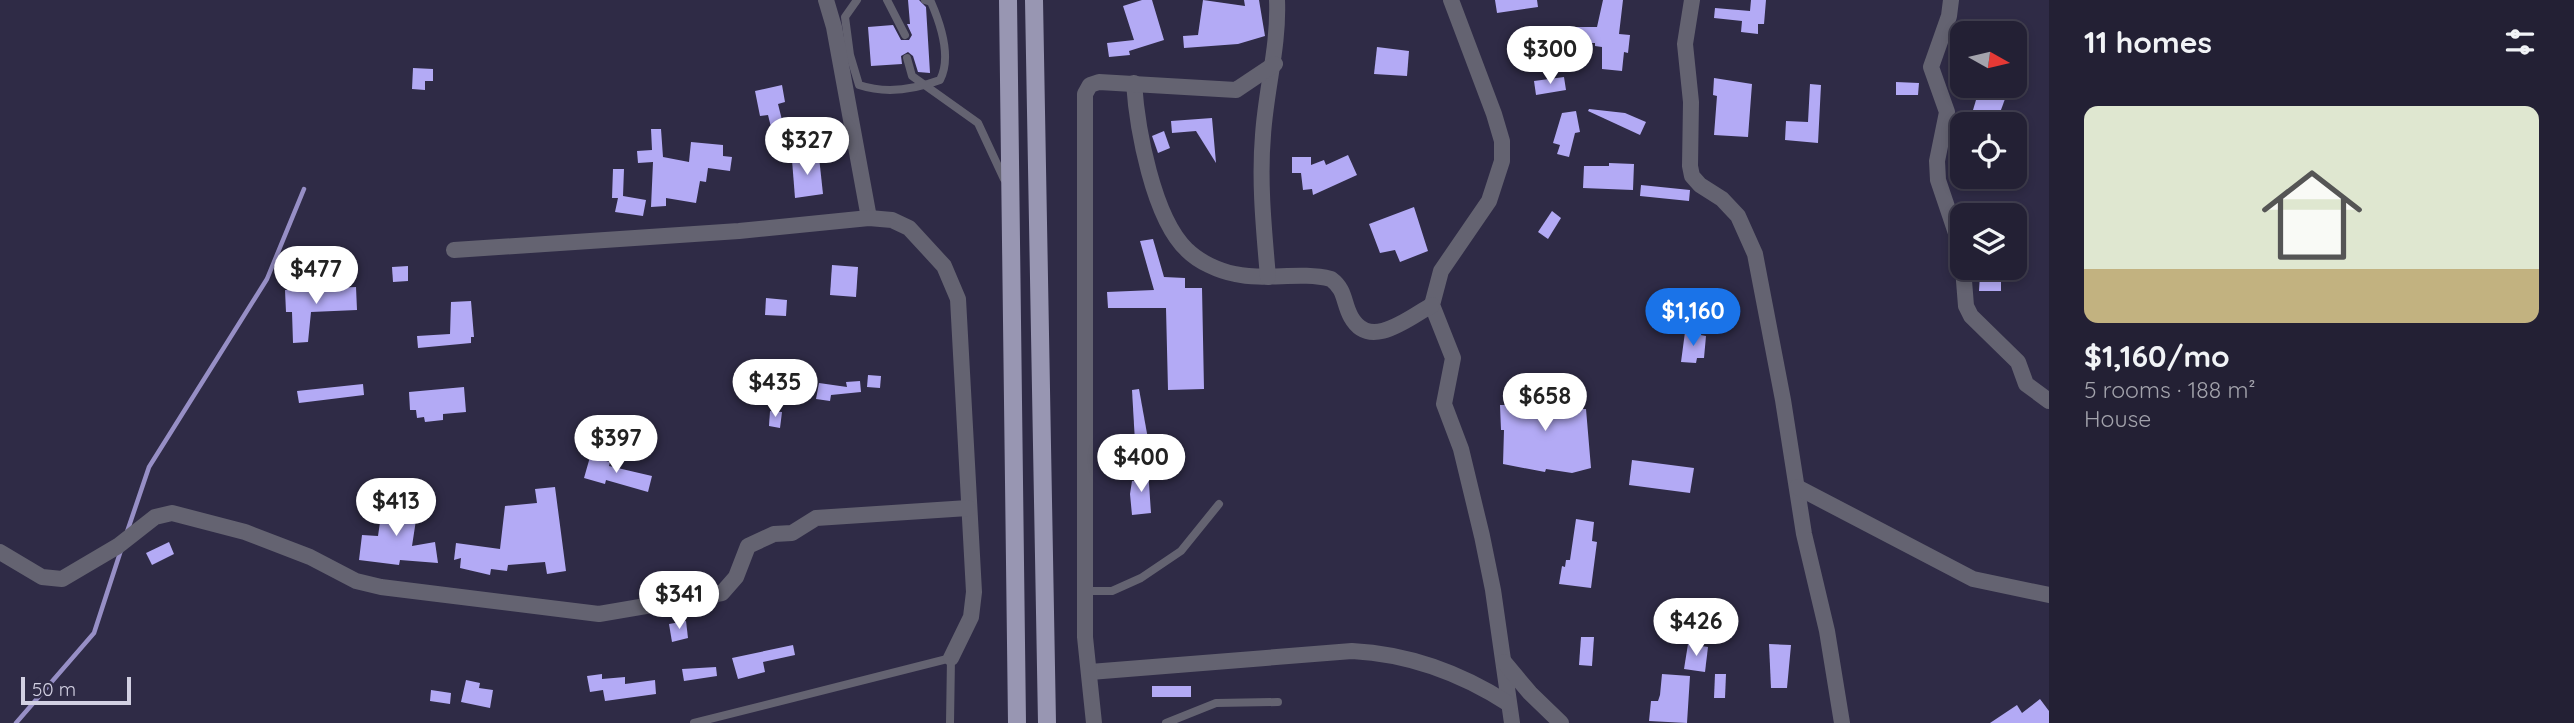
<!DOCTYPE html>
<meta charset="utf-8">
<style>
body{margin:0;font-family:Quicksand,sans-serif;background:#2b283c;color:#f1f3f6;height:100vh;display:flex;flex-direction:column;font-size:26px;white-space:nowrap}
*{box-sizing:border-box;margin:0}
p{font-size:23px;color:#a3a3ac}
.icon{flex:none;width:38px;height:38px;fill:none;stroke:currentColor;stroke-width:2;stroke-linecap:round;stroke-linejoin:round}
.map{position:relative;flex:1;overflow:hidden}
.sheet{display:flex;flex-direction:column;background:#232034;width:525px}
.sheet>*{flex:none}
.needle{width:46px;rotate:98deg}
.buttons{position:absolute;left:1950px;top:21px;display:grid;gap:14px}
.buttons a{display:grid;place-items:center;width:77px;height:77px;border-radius:14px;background:#232034;box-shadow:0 4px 10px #0003,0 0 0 2px #403e4f;font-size:35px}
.scale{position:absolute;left:21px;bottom:18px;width:110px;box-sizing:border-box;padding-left:7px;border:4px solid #d2d0e2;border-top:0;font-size:19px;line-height:24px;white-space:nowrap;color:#d2d0e2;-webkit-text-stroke:5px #2f2b46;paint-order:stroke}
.price{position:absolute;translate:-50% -60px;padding:0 16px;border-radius:24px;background:#fff;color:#222;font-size:23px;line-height:46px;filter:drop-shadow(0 2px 4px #0008)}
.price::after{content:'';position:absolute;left:50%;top:42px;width:21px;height:16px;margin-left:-10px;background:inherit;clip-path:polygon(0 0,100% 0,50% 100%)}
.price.on{background:#1a73e8;color:#fff}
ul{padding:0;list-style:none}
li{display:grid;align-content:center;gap:14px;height:371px;padding:0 35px}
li+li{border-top:2px solid #403e4f}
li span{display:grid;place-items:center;height:217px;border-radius:14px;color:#555}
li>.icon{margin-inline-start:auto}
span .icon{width:126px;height:126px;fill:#fffc;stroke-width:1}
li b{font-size:30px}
h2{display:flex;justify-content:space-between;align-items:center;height:84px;padding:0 35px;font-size:30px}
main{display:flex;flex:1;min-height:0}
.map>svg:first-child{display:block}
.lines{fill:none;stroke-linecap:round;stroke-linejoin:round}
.stream{stroke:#978fc6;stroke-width:4.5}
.building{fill:#b3aaf5}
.service{stroke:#646371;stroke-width:8}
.minor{stroke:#646371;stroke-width:16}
.primary{stroke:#9896b2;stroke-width:18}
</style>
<main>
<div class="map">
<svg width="2049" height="723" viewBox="0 0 2049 723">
<rect width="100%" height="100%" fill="#2f2b46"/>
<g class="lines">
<!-- stream -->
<g class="stream">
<polyline points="127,532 149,467 267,279 304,189"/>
<polyline points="16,723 94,633 121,550"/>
</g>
</g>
<!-- building -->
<g class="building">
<polygon points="908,0 919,0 926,7 930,73 918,72 913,56 908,52 901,56 902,64 871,66 868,27 893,25 901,40 909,40 912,35 907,24 910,24"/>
<polygon points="1142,0 1152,0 1164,40 1129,51 1130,55 1109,57 1107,43 1134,40 1123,6"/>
<polygon points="1203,0 1245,6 1244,0 1259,0 1265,36 1238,44 1184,48 1183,36 1198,35"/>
<polygon points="1495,0 1537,0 1538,7 1497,13"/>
<polygon points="1603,0 1623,0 1619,34 1630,35 1628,53 1624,52 1622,71 1602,69 1602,47 1595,46 1595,43 1567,43 1567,27 1597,27"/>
<polygon points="1751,0 1766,0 1764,24 1758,24 1758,34 1741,32 1742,21 1714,18 1715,8 1750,11"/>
<polygon points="1377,47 1409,51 1407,76 1374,74"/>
<polygon points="413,68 433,69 433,81 425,81 425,90 412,89"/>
<polygon points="1564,77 1566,90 1536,95 1534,81"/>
<polygon points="1714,78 1752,84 1748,137 1714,135 1717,96 1713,95"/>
<polygon points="1896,82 1919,83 1918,95 1896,95"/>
<polygon points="1810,84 1821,85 1818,143 1785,140 1786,121 1808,122"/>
<polygon points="782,85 785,102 778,104 783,124 771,127 768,115 760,116 755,91"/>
<polygon points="1979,90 2005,99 1998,118 1973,110"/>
<polygon points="1589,109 1625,113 1646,122 1640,135 1588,111"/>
<polygon points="1576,111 1580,132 1575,133 1569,157 1557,154 1560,145 1553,143 1562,113"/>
<polygon points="1212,118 1216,163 1196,131 1172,133 1171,121"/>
<polygon points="651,129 661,129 663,157 689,162 691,142 723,145 723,156 732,157 730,171 708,168 706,182 700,181 696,203 666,198 666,206 651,207 653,162 638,163 637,151 652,150"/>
<polygon points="1164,131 1170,148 1158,153 1152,136"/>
<polygon points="1348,155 1357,175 1313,195 1312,189 1303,190 1301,173 1292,173 1292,157 1311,157 1311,165 1324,160 1326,165"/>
<polygon points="819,157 823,194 795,198 792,160"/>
<polygon points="1609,163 1634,164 1633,190 1583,188 1584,166 1609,166"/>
<polygon points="613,169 624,169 623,196 646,200 643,216 615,212 618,198 612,198"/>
<polygon points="1641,185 1690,190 1689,201 1640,196"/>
<polygon points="1414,207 1428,251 1400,262 1395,250 1380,253 1369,224"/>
<polygon points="1552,211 1561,218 1548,239 1538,232"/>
<polygon points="1153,239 1164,277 1185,278 1185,288 1202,288 1204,389 1168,390 1166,308 1108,308 1107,292 1154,290 1140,241"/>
<polygon points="832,265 858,267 856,297 830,295"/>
<polygon points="408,266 408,281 393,282 392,267"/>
<polygon points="1980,275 2001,275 2001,291 1979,291"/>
<polygon points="356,287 357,310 311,312 308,342 293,343 292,312 286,312 285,290"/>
<polygon points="766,298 787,300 786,316 765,315"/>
<polygon points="471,301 474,337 471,337 471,343 418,348 417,336 450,334 451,302"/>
<polygon points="1685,332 1706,336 1704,358 1697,358 1696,363 1681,362"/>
<polygon points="868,375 881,376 880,388 867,387"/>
<polygon points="860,381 861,392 831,395 830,401 816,399 819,383 847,387 846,382"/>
<polygon points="363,384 364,395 299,403 297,391"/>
<polygon points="464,387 466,412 443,414 443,420 425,422 424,417 417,418 416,410 410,410 409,392"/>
<polygon points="1139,389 1148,439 1135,442 1132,390"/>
<polygon points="1523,391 1571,395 1570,409 1586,409 1591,468 1572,473 1546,469 1545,472 1503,464 1504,430 1501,430 1500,405 1505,405 1506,395 1522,398"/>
<polygon points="770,411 782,412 780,428 769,426"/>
<polygon points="590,457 610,462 609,466 652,476 648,492 606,480 605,484 584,478"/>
<polygon points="1632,460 1694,468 1690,493 1629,485"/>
<polygon points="1137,469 1148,469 1151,513 1132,515 1130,494 1132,481 1136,481"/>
<polygon points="555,487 566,571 547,574 545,562 508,565 507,571 491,569 490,575 460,568 461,558 454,560 456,543 500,549 505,506 537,503 535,489"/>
<polygon points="383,501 418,507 412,546 435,542 438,563 400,560 399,565 359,560 362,535 378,536"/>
<polygon points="1576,519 1594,522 1592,541 1597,542 1591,588 1559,584 1562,566 1565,567 1566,560 1570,560"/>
<polygon points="169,542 174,554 152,565 146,553"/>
<polygon points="1683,603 1696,604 1693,625 1680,623"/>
<polygon points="686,621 688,638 672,642 669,624"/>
<polygon points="1581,637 1594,637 1592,666 1579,665"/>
<polygon points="1688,644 1708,647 1705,672 1684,669"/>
<polygon points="1769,644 1791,645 1787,688 1771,688"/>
<polygon points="793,645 795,655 763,662 765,672 738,679 732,658"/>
<polygon points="716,667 717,676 684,681 682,669"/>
<polygon points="602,674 602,679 625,677 625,684 655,680 656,694 605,701 603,690 590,692 587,676"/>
<polygon points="1662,674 1690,676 1687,723 1649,721 1651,701 1658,701 1660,695"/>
<polygon points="1715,674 1726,674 1725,698 1714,698"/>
<polygon points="466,680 480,683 479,688 493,690 490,708 461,702"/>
<rect x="1152" y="686" width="39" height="11"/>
<polygon points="431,690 451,693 450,704 430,701"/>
<polygon points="2040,699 2049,711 2049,723 1990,723 2017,705 2022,713"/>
</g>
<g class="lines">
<!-- service -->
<g class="service">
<path d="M857,0L845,17L850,55L859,85C886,94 913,90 940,80C952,57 941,25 931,2L925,0"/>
<polyline points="887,0 905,35"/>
<polyline points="907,58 912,76 978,123 1004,179"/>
<polyline points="1085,591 1112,591 1141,578 1181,551 1219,504"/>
<polyline points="694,723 951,658 950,723"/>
<polyline points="1166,723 1216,703 1278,702"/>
</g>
<!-- minor -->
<g class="minor">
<polyline points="826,0 834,27 869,218"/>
<polyline points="1451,0 1494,114 1502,141 1502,161 1489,201 1441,271 1432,305 1453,358 1444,404 1461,449 1482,536 1493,590 1512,723"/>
<polyline points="1692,0 1685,44 1691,102 1690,166 1692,176 1700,185 1722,199 1738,216 1755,254 1783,400 1804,534 1827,631 1842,723"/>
<polyline points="1951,0 1949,16 1931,67 1947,112 1937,161 1938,180 1962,251"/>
<path d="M1134,83C1137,128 1153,218 1187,250C1199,262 1219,271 1235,274C1266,281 1300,271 1331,279C1346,290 1343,303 1351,317C1370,351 1409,318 1432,305"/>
<polyline points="454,250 739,231 869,218 892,220 909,228 944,266 958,299 974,592 971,617 951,658"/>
<polyline points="1963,268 1966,306 1971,316 2018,362 2026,384 2049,401"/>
<path d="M1268,277C1264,230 1259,182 1263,135C1266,89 1279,46 1277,0"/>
<polyline points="1797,487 1973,579 2049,595"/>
<polyline points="0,552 42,577 62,579 118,546 155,517 172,513 245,532 310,557 356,581 381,587 599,614 722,593 736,577 748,546 774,534 792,533 816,518 968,508"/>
<polyline points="1504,662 1530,693 1561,723"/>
<path d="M1090,672L1352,651C1410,654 1461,673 1509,704"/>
<polyline points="1094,723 1085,637 1085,94 1090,85 1099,82 1236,90 1275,64"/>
</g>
<!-- primary -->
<g class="primary">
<polyline points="1008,0 1017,723"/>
<polyline points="1034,0 1047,723"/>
</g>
</g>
</svg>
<div class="buttons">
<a><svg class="needle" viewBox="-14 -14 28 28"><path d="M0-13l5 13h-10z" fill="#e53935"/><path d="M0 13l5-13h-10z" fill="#a3a3ac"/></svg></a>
<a><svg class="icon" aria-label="locate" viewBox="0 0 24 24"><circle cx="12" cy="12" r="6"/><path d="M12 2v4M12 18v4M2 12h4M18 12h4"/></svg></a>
<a><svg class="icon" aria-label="layers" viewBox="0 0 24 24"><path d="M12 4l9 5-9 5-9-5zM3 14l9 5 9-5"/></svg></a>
</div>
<div class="scale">50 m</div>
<b class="price" style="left:1550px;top:86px">$300</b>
<b class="price" style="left:807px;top:177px">$327</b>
<b class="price" style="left:316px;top:306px">$477</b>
<b class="price on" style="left:1693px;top:348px">$1,160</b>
<b class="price" style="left:775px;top:419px">$435</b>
<b class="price" style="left:1545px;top:433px">$658</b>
<b class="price" style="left:616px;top:475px">$397</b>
<b class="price" style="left:1141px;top:494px">$400</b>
<b class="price" style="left:396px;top:538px">$413</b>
<b class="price" style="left:679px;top:631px">$341</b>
<b class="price" style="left:1696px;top:658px">$426</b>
</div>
<section class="sheet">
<h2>11 homes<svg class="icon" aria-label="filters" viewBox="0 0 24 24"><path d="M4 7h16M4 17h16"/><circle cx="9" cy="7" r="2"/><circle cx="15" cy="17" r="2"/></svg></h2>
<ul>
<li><span style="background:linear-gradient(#dfe7d0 75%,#c2b280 0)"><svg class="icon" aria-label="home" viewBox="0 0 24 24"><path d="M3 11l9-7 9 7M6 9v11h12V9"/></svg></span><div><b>$1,160/mo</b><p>5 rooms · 188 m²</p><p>House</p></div></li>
</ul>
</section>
</main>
